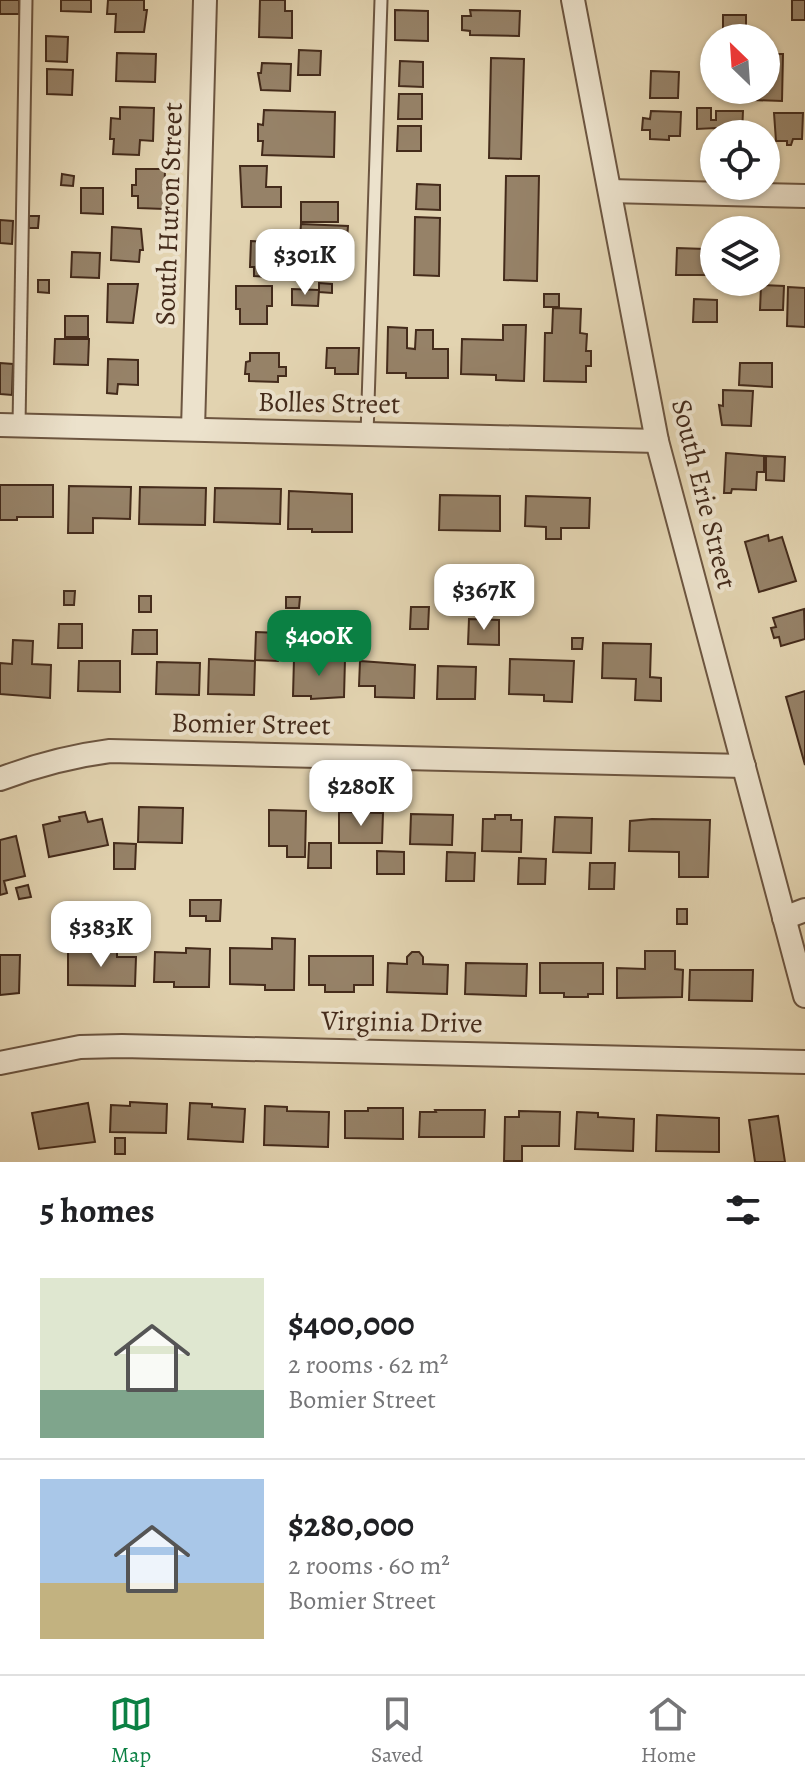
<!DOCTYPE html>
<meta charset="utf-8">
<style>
body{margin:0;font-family:Alegreya,serif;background:#f6f6f6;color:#202124;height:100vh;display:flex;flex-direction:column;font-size:30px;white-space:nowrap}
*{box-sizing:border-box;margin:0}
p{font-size:26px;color:#757577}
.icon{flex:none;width:44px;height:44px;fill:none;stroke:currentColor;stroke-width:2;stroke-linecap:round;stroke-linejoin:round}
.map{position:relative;height:1162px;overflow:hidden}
.details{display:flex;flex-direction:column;background:#fff;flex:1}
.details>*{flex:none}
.needle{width:52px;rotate:335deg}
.buttons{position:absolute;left:700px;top:24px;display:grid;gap:16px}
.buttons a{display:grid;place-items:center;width:80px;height:80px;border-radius:50%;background:#fff;box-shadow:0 2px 6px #0004;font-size:40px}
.price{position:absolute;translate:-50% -68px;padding:0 18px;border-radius:16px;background:#fff;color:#222;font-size:26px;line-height:52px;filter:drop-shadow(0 2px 4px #0008)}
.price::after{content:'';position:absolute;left:50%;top:48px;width:24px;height:18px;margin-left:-12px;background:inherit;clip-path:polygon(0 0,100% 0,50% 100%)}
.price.on{background:#0b8043;color:#fff}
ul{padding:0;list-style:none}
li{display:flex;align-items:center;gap:24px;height:200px;padding:0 40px}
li+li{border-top:2px solid #e0e0e0}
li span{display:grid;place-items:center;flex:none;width:224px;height:160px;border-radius:0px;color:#555}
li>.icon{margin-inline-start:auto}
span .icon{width:96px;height:96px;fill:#fffc;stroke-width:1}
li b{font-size:34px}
h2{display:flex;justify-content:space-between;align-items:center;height:96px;padding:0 40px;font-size:34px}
.tab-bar{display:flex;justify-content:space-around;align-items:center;height:112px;border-top:2px solid #e0e0e0;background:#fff;font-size:22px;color:#757577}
.tab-bar a{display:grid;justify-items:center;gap:4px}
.tab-bar .on{color:#0b8043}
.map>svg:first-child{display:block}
.building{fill:#968268;stroke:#442b1b;stroke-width:2}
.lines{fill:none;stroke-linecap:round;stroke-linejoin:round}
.lane-casing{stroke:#6c5540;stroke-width:15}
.street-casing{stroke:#6c5540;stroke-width:26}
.lane{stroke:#ece2cc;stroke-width:11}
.street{stroke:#ece2cc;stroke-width:22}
.labels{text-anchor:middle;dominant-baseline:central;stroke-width:8;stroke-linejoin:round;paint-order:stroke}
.street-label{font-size:28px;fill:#442b1b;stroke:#ece2cc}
</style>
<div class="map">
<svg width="805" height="1162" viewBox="0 0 805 1162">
<rect width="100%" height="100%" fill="#e2d3b0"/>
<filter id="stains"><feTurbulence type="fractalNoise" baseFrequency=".0025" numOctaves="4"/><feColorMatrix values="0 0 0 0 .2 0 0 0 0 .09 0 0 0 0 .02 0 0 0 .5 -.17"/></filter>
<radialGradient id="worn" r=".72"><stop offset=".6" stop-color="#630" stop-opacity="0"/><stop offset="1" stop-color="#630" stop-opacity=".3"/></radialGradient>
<!-- building -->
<g class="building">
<rect x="0" y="0" width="19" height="14"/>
<polygon points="61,0 91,0 91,12 61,11"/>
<polygon points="108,0 144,0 144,10 147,10 144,32 115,32 116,14 107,14"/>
<polygon points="260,0 285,0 285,11 292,11 292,38 259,37"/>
<rect x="792" y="0" width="13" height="20"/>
<polygon points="395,10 428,11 428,41 395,40"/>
<polygon points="470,10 520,11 519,36 470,35 470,31 462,30 462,16 471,16"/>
<polygon points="723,15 746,15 746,38 723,37"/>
<polygon points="46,36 68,37 67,62 46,61"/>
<polygon points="299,50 321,51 320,75 298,75"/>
<polygon points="117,53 156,54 155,82 116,81"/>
<polygon points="766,54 783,54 782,101 753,100 753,90 766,90"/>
<polygon points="491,58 524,59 521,159 489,158"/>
<polygon points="400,61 423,62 423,87 399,86"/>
<polygon points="262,63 291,64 290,91 261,90 258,73 261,73"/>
<polygon points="47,69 73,70 72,95 47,94"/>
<polygon points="651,71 679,72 678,98 650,98"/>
<polygon points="399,94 422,94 422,119 398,119"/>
<polygon points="120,107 154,108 153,141 140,140 139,155 113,154 114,139 110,139 111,118 120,119"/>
<polygon points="697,108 711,108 711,120 716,120 716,111 743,111 742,134 716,134 716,128 697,129"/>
<polygon points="264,110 335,112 334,157 262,155 263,141 258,141 258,124 263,125"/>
<polygon points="651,111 681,112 680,136 669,136 669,140 650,139 650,130 642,130 643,118 650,119"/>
<polygon points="774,113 803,113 802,139 793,139 791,145 787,145 787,141 776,141"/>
<polygon points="398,126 421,126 421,151 397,151"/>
<polygon points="240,166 267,166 266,187 281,187 281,207 242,207"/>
<polygon points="136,169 165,169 164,209 138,208 138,196 132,196 132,185 136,185"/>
<polygon points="62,174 74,176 73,186 61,185"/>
<polygon points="506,176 539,176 537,281 504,280"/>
<polygon points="417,184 440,185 440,210 416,209"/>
<polygon points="81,188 103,188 103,214 81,213"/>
<rect x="301" y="202" width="37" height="20"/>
<polygon points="29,216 39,216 38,228 29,228"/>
<polygon points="415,217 440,218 439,276 414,275"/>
<polygon points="0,220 13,221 12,244 0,243"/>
<polygon points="301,224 348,226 347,240 300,238"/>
<polygon points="112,227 141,229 143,250 140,250 139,262 111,260"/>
<polygon points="251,241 272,242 271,268 268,267 267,277 254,276 254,267 250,267"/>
<polygon points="677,248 705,249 705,275 676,275"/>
<polygon points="72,252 100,253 99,278 71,277"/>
<polygon points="38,280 49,280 49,293 38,292"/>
<polygon points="319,283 332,284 332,293 319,292"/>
<polygon points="108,284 138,284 133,323 107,322"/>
<polygon points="761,285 784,286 783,310 760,310"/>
<polygon points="236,286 272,286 272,306 267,306 267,324 240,324 240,309 236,309"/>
<polygon points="788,287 805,288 805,327 787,326"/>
<polygon points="292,289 319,290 318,306 292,305"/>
<rect x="544" y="294" width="15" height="13"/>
<polygon points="694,299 717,300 717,322 693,322"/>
<polygon points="553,308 581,309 580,333 587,334 586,351 591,351 591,366 586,366 586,382 544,381 545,333 552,333"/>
<rect x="65" y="316" width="23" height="21"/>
<polygon points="503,325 526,325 524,381 496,380 496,375 461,374 462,339 503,340"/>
<polygon points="388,327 407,328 407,348 415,349 416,330 433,330 433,349 448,349 448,378 406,378 406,373 387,373"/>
<polygon points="55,339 89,339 88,365 54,364"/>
<polygon points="327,348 359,348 358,374 335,374 335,368 326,368"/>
<polygon points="250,353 279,353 279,367 286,367 286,376 278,376 278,382 249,381 249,374 245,374 246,362 250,361"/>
<polygon points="108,359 138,360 138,385 118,384 117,394 107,393"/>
<polygon points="0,363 13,364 12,395 0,394"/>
<polygon points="740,363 772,363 772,387 739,385"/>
<polygon points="723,390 753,391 751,426 722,425 719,405 723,406"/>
<polygon points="726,453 764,456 764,472 757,472 756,490 732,489 731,493 724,493"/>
<polygon points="766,456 785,457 784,481 766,480"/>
<polygon points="0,485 53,485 53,517 17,517 17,520 0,520"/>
<polygon points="69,486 131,487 130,519 93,518 93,533 68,533"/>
<polygon points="140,487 206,488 205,525 139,524"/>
<polygon points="215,488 281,489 280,524 214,522"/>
<polygon points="289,491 352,494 352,532 312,532 312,529 288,529"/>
<polygon points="440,495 500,496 500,531 439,530"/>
<polygon points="526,496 590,498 589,528 561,528 561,539 546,539 546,527 525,526"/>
<polygon points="768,535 769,541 782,537 796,581 759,592 745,542"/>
<polygon points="64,591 75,591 74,605 64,605"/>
<rect x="139" y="596" width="12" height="16"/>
<polygon points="286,597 300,597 299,608 286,608"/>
<polygon points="411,607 429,607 428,629 410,629"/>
<polygon points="804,609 805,639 781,646 779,637 774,638 771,628 776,627 773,618"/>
<polygon points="469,619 499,620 499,645 468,644"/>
<polygon points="59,624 82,624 82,648 58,648"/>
<polygon points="133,630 157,630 157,654 132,654"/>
<polygon points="256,632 279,633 278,661 255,660"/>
<polygon points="572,638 583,638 582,649 572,649"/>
<polygon points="13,640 33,641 32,664 51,665 50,698 0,694 0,663 12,664"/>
<polygon points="603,643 651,644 650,677 661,678 661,701 635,700 636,679 602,678"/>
<polygon points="294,658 345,659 344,697 311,699 311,696 293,696"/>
<polygon points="209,659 255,661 254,695 208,694"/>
<polygon points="510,659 574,661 572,702 544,701 544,695 509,694"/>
<polygon points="79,661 120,661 120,692 78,691"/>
<polygon points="360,661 415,665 414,698 375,697 375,686 359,686"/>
<polygon points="157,662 200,663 199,695 156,694"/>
<polygon points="438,666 476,667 475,699 437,699"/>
<polygon points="805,691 805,765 786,697"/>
<polygon points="139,807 183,808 182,843 138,842"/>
<polygon points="269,810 306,811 305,857 287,857 287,846 269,846"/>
<polygon points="85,812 88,822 102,819 108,845 49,857 43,825 60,821 59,817"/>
<polygon points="339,812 383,813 382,843 339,843"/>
<polygon points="411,814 453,815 452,845 410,844"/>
<polygon points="495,815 511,815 511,820 522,820 521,852 482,851 483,819 495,819"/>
<polygon points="555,817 592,818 591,853 553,852"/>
<polygon points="652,819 710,820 708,877 679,877 679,852 629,851 630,821"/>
<polygon points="16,836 25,876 4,881 7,893 0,895 0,840"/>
<polygon points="114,843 136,844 135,869 114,869"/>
<polygon points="309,843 331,843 331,868 308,868"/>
<polygon points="377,851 404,852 404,874 377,874"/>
<polygon points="447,852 475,853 474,881 446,881"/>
<polygon points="519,858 546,859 545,884 518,884"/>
<polygon points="590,863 615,863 614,889 589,889"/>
<polygon points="28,885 31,897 19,899 16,888"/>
<polygon points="190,900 221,900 220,921 206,921 206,916 190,916"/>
<rect x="677" y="909" width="10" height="15"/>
<polygon points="272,938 295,939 294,990 265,990 265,985 230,984 230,948 272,949"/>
<polygon points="186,948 210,949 209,987 174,987 174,982 154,982 155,952 186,953"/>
<polygon points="86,950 117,950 117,957 136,957 135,986 68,985 68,952 86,952"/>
<polygon points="645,951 675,951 675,969 683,970 682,997 617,998 617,968 645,969"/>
<polygon points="412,952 419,952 423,957 423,964 448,965 447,994 387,992 388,963 407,964 407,957"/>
<polygon points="0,955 20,955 19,993 0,995"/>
<polygon points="309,956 373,956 373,985 354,985 354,992 325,992 325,985 309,985"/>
<polygon points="466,963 527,964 526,996 465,994"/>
<polygon points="540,963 603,963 603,994 588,994 588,997 564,997 564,993 540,993"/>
<polygon points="690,970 753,970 752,1001 689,1000"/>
<polygon points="130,1102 167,1104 166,1133 110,1132 111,1105 130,1106"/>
<polygon points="88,1103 95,1142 39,1149 32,1113"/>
<polygon points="190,1103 212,1104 212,1107 245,1109 243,1142 188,1139"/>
<polygon points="265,1106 287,1107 287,1111 329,1112 328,1147 264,1145"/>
<polygon points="368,1108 403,1108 403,1139 345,1138 345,1111 368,1111"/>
<polygon points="435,1110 485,1110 484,1137 419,1137 420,1112 436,1112"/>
<polygon points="519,1111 560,1112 559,1146 522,1146 522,1161 504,1161 505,1117 519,1117"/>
<polygon points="577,1112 598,1113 598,1117 634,1119 633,1151 575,1149"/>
<polygon points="657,1115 719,1118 719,1152 656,1151"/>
<polygon points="778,1116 785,1162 755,1162 749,1120"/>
<rect x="115" y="1138" width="10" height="16"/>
</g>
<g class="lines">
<!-- lane casing -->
<g class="lane-casing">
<g id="lane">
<polyline points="19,425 26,0"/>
<polyline points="367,434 381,0"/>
</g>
</g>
<!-- street casing -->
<g class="street-casing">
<g id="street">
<polyline points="573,0 657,441 805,996"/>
<polyline points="610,191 805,196"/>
<polyline points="0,425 657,441"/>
<polyline points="193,429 205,0"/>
<path d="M0,779C37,765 71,756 110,751L744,766"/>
<polyline points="784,918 805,910"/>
<polyline points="0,1063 80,1047 122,1046 805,1062"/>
</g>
</g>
<!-- lane -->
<use href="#lane" class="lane"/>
<!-- street -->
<use href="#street" class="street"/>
</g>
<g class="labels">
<!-- street labels -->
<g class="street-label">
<text transform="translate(169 214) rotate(-88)">South Huron Street</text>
<text transform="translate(329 403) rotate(1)">Bolles Street</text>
<text transform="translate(704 494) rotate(76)">South Erie Street</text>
<text transform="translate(251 724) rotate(1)">Bomier Street</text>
<text transform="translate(402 1022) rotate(1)">Virginia Drive</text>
</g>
</g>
<rect width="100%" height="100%" filter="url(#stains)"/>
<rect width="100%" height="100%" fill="url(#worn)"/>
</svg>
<div class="buttons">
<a><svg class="needle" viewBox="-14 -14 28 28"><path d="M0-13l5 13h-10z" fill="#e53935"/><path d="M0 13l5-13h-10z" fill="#757577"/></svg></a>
<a><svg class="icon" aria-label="locate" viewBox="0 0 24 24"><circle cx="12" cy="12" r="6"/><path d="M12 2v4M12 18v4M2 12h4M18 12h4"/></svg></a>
<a><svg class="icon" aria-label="layers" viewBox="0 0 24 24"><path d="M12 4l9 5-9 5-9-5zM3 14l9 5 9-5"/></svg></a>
</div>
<b class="price" style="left:305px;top:297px">$301K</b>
<b class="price" style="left:484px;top:632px">$367K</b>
<b class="price on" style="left:319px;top:678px">$400K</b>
<b class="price" style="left:361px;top:828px">$280K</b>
<b class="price" style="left:101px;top:969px">$383K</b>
</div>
<section class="details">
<h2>5 homes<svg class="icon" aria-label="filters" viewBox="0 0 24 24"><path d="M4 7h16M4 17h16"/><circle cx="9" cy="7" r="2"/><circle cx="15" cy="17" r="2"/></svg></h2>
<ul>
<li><span style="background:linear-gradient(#dfe7d0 70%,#7fa58c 0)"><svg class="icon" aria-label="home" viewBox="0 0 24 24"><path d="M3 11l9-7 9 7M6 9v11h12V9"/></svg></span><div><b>$400,000</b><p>2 rooms · 62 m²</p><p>Bomier Street</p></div></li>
<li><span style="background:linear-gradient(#a9c7e8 65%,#c2b280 0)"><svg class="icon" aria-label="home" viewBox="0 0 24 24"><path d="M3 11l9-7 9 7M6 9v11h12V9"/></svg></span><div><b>$280,000</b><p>2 rooms · 60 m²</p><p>Bomier Street</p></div></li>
</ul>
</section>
<nav class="tab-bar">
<a class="on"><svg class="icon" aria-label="map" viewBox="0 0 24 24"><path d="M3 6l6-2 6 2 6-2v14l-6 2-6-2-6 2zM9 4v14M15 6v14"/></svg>Map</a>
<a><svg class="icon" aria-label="saved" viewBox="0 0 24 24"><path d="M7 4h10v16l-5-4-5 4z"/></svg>Saved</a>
<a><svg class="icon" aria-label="home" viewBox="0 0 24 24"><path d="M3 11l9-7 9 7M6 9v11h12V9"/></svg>Home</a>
</nav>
